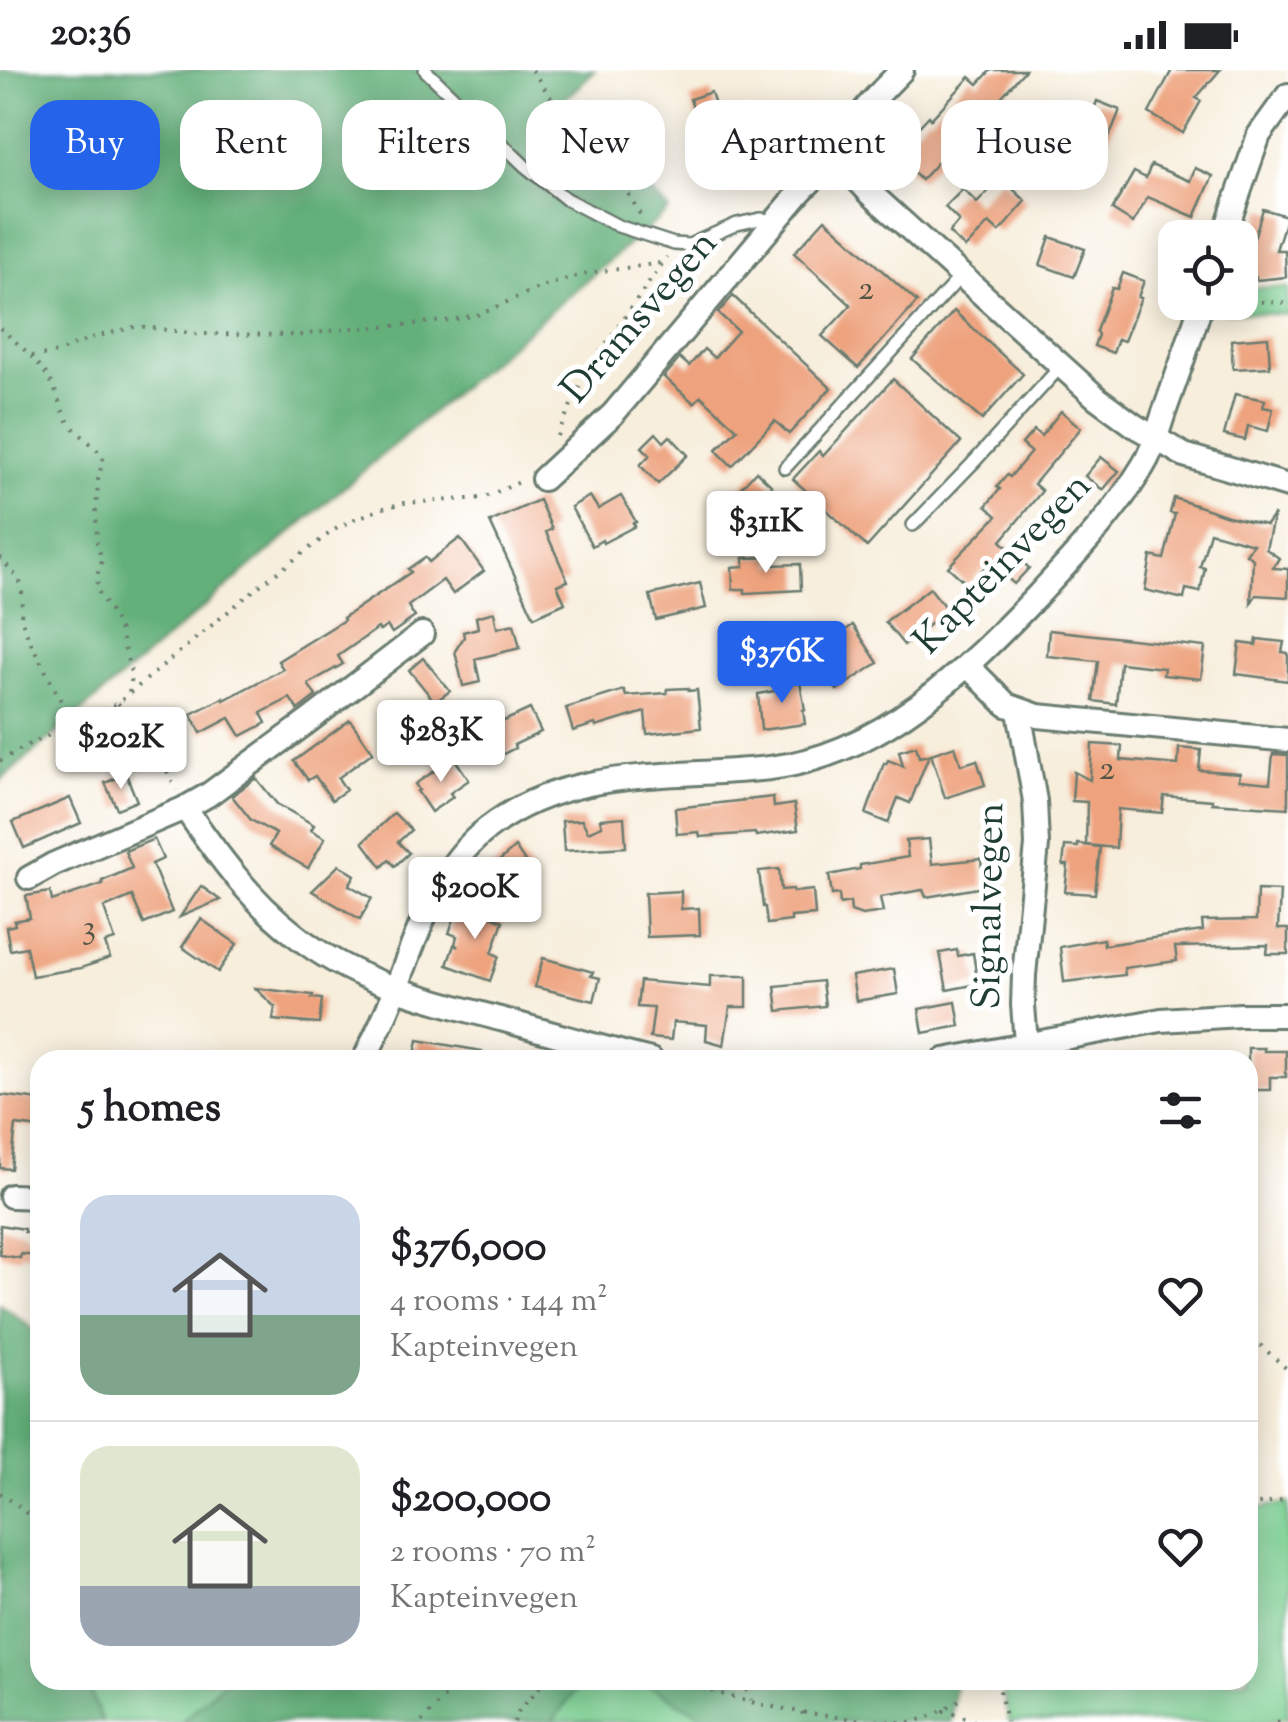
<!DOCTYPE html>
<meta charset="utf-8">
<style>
body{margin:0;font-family:"Sorts Mill Goudy",serif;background:#f6f6f6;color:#202124;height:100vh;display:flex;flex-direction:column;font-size:38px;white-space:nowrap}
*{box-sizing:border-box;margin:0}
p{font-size:32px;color:#757577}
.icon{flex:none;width:55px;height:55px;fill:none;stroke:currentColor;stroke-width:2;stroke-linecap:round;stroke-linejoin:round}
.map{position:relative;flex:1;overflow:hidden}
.details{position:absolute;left:30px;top:980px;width:1228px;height:640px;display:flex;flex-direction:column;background:#fff;border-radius:30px;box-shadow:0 5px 25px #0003}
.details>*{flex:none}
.banner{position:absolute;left:30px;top:30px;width:1230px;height:90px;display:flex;gap:20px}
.controls{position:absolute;left:1158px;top:150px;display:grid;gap:20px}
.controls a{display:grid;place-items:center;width:100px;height:100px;border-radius:20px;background:#fff;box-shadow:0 5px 25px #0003;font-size:50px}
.price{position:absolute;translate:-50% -85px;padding:0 22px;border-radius:10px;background:#fff;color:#222;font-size:32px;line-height:65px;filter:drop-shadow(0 2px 5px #0008)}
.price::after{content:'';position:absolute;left:50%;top:60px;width:30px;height:22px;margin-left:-15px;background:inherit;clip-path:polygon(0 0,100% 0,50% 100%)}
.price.active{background:#2563eb;color:#fff}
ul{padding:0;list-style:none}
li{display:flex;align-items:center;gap:30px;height:250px;padding:0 50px}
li+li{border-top:2px solid #e0e0e0}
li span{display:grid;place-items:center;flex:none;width:280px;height:200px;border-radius:30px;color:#555}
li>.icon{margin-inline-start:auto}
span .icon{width:120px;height:120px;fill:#fffc;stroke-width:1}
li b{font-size:42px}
h2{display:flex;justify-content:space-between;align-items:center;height:120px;padding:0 50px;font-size:42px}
.chip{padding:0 35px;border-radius:30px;background:#fff;box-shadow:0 5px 25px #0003;font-size:35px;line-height:90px}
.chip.active{background:#2563eb;color:#fff}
.status{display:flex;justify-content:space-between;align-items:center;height:70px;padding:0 50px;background:#fff;direction:ltr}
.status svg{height:28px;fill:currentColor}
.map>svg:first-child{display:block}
.green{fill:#7acd90;stroke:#4c8562;stroke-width:2.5}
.forest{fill:#63b07a;stroke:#417657;stroke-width:2.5}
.building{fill:#eea37e}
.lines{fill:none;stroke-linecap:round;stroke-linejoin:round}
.service-casing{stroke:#6b7b6f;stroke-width:16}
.minor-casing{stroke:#6b7b6f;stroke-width:28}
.path{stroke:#6b7b6f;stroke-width:4;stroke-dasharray:2.5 8;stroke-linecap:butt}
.service{stroke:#fff;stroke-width:11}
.minor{stroke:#fff;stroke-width:22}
.labels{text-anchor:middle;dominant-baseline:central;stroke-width:10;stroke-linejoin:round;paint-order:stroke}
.number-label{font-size:35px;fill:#535646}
.street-label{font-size:40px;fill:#1f3d34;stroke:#fff}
</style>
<div class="status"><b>20:36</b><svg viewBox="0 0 49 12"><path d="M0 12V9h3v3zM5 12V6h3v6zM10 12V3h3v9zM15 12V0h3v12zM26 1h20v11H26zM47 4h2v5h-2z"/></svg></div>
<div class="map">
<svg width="1288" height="1652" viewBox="0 0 1288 1652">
<rect width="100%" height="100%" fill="#fff"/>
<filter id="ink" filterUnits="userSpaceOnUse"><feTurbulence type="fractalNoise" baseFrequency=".01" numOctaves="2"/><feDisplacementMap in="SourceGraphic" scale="20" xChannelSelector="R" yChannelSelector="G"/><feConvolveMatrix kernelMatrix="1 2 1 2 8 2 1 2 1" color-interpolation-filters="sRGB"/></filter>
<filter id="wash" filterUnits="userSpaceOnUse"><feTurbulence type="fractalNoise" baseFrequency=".0048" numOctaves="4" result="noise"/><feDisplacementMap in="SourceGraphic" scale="40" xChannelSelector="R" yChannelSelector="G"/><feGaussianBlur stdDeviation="2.25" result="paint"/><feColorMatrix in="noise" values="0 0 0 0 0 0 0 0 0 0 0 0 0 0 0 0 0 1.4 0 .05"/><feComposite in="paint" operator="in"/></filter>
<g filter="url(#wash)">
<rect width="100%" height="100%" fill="#f7eedc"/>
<!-- green -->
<g class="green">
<polygon points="1240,217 1288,218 1288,245 1205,240 1209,233 1240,232"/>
<polygon points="1288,1433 1288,1647 1261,1652 1009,1652 1001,1610 1248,1610 1248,1440"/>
<polygon points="95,1610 226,1610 181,1652 102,1652 91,1624"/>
<polygon points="584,1610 639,1610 715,1652 552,1652"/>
</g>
<!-- forest -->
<g class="forest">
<polygon points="0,0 595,0 561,33 669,140 0,711"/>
<polygon points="0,1234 40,1264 40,1610 95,1610 91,1624 102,1652 0,1652"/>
<polygon points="226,1610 584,1610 552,1652 181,1652"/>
<polygon points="639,1610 955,1610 951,1652 715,1652"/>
</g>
<g id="blocks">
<!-- building -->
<g class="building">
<polygon points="991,0 1025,0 997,32 1028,61 1005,86 985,68 964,90 951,78 921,110 900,90 914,75 911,73 916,67 912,64 929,46 931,49 970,7 978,14"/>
<polygon points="1172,0 1220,0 1196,28 1201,31 1183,63 1149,43"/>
<polygon points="711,22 721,55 701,62 690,29"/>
<polygon points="1097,31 1120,40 1098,94 1079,86 1092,61 1087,58"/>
<polygon points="1151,95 1190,111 1195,98 1213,106 1195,147 1148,127 1133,153 1112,140 1134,102 1146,108"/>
<polygon points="1001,108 1026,131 999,162 989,153 965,178 949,163 959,151 945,137 963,119 977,133"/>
<polygon points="1263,139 1287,146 1276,180 1285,180 1286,207 1256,210 1256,207 1241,207 1247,181 1250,181"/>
<polygon points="825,149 917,232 858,298 822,266 851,235 794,183"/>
<polygon points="1050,167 1085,179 1074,207 1040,195"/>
<polygon points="1123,203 1144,211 1138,227 1141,228 1124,271 1118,269 1113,283 1094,276 1098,265 1096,261 1112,218 1117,219"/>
<polygon points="733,226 831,318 789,364 775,351 732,396 716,380 737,359 701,326 694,333 664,307 680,288 689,296 704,279 714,288 738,261 718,243"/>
<polygon points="954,241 1023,304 982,350 912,289"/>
<polygon points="1268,267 1270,297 1233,299 1231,270"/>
<polygon points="893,309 961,372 867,477 793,409 819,381 823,386"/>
<polygon points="1235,324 1265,330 1263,337 1273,339 1268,361 1248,356 1245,370 1224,365"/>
<polygon points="1061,341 1081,358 1034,414 1042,421 1001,471 1029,498 1014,514 990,492 968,515 948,497 997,446 986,436 1000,419 997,417 1007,405 1010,407 1031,382 1022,374 1034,360 1041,366"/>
<polygon points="656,363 664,372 670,366 688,385 658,414 640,395 650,385 642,377"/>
<polygon points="1101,387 1119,401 1103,420 1085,406"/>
<polygon points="756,401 772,416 762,426 770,433 741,464 722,446 732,436 728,432"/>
<polygon points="590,426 598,439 621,426 636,452 633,453 635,456 603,473 602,470 592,476 571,437"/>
<polygon points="1174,428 1228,446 1266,455 1274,444 1266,479 1279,488 1273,498 1288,499 1288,527 1256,525 1251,533 1253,489 1246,484 1253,474 1210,462 1200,497 1205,498 1200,522 1186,519 1184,529 1145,520 1151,486 1164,489 1175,444 1170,443"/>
<polygon points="539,430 552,459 546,462 568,511 557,515 565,533 534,547 490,452"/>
<polygon points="460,468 484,501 453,524 443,510 408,536 415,547 392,563 387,556 380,561 378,558 338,586 343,594 308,614 316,626 298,640 290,628 261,643 266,653 241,666 230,648 201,663 191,644 223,628 224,630 283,599 278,591 344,550 343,548 411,502 408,499 425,487 429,492"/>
<polygon points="772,487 772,495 800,494 801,520 745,523 745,519 733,519 732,497 744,496 744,488"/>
<polygon points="700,513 706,538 656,550 650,525"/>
<polygon points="930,518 947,540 904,575 885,552"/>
<polygon points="494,542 497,558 514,554 520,578 475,589 480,612 463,616 455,581 464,567 463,562 478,558 476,547"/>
<polygon points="853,555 878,593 837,620 820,595 841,581 833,569"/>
<polygon points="1049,560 1205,577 1201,609 1163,605 1164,598 1120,593 1116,634 1093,631 1098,591 1047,586"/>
<polygon points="1257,569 1284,572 1282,582 1288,583 1288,611 1236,604 1240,573 1256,575"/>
<polygon points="423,588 450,621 435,632 409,600"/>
<polygon points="799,607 805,640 803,640 805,654 761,660 758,624 780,620 778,611"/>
<polygon points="688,618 689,621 697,620 701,658 647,664 645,642 596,657 595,654 573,661 566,638 624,620 626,626 667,623 667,619"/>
<polygon points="530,639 541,662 514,675 515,678 493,689 480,662"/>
<polygon points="350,650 373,682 338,708 346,720 332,730 315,706 308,710 294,691"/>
<polygon points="1092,674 1122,676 1121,690 1178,695 1179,678 1201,680 1199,700 1240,703 1239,710 1270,713 1273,684 1288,685 1288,738 1212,733 1212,730 1164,726 1162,743 1118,739 1116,778 1086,775 1087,732 1072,731 1074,702 1090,710"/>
<polygon points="916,676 919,687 929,685 910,733 898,728 888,753 866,744 884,693 886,694 888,690 903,696 899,681"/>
<polygon points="955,676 961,695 977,690 985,715 945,728 931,684"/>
<polygon points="454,688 469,710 450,723 453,727 431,742 417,721 419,720 415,714"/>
<polygon points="126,704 137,731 117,739 105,713"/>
<polygon points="256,708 277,734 314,755 311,760 325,768 308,798 269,776 276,764 251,750 232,726"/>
<polygon points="773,727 774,737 794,734 798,760 756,766 755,763 700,767 699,762 677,764 675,738"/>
<polygon points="70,728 81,753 24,778 13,752"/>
<polygon points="394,743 411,760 398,772 409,783 395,796 389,790 382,797 363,772"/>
<polygon points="624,747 626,777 564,781 562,751 582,750 588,762 602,756 600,749"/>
<polygon points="154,769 163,789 152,794 172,842 144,854 132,826 104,838 115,870 105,873 110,888 81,898 32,906 26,877 10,880 6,857 15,855 14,851 30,848 26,826 50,822 52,831 103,814 102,811 132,798 125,781"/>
<polygon points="929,769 932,794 981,789 984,817 926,827 923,820 880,827 883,842 862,845 851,841 850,832 840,834 839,824 832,825 829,805 860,799 860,795 908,787 906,771"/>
<polygon points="1078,774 1100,777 1095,824 1065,822 1068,795 1063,795 1065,776 1078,777"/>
<polygon points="515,777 531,801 497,832 478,810"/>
<polygon points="339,795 355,805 349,815 372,828 360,849 312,821"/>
<polygon points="779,799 781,820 793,819 793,822 813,820 815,845 791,847 791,851 767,854 765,837 763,837 759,801"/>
<polygon points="201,816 220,830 180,847"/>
<polygon points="1257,820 1280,821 1278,859 1288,859 1288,884 1267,884 1268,875 1175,877 1177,891 1124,898 1125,905 1064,912 1060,877 1103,869 1104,875 1203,861 1202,851 1256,850"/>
<polygon points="681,821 681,839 699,838 700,865 647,867 645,823"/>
<polygon points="460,832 503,851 492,883 499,886 490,911 447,895 454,875 458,877 455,874 457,866 449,863"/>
<polygon points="201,849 237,874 218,902 182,877"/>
<polygon points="957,880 958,886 973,883 978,914 947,920 940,883"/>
<polygon points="543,888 593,902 591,906 600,908 594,931 535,917"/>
<polygon points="894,899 898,924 856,931 852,906"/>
<polygon points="710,906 747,906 747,937 730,937 724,975 706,970 707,955 673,952 671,970 650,968 654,938 637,937 640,911 710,917"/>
<polygon points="822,911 825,936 778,941 775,916"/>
<polygon points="255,918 313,925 312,928 322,929 319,954 273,950 275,937"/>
<polygon points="956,932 960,956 923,963 919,939"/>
<polygon points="418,970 482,981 481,990 414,990"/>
<polygon points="1248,978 1264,978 1264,981 1286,981 1286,1007 1270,1007 1270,1020 1248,1020"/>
<polygon points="0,1025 40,1030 40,1058 16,1055 11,1099 0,1098"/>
<polygon points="0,1155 24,1159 24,1162 38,1164 35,1186 21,1184 20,1188 0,1185"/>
</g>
</g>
</g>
<g filter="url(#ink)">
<use href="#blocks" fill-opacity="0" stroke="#6b7b6f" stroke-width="2.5"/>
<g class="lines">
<!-- service casing -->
<g class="service-casing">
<g id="service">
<polyline points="425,0 525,96 566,129 618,156 674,174 689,175 737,154 760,149 776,150"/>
<polyline points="785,398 962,205"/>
<polyline points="913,455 972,394 1061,296"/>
</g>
</g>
<!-- minor casing -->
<g class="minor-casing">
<g id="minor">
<polyline points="842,93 868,121 1097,328 1135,356 1184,385 1288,416"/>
<path d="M842,93C850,47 872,32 902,0"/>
<polyline points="1223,168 1259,65 1288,25"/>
<polyline points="543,409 613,344 801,121 823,99 842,93"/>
<polyline points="967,595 1007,635 1038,646 1288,670"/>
<polyline points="1019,641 1035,731 1037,775 1024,905 1023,935 1026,973"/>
<path d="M185,738C216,783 250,830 294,864C355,913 430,930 504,950C553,964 602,978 651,990"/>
<polyline points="29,808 54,794 185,738 208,725 310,650 422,564"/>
<path d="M364,990C375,967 386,945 395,921C418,863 436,799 487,759C568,695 674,709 770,698C881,685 965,601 1038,525C1075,485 1115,443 1143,396C1154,379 1158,359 1165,340C1178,304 1190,269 1202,232"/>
<polyline points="944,990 1161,950 1240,945 1288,945"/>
<polyline points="11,1126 40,1127"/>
</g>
</g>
<!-- path -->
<g class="path">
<polyline points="532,0 564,47 619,107 642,148"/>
<polyline points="1240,231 1288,233"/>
<path d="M0,258C18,274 38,290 50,310C58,324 61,342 70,354C81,367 95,374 103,389L98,410L96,444L97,473L102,490L98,503L97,519L119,558L131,603L129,625"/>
<polyline points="32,286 57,283 87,269 138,256 197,264 301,265 352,258 383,257 452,250 481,244 533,220 583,204 661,193"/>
<polyline points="557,366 580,315 596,288 667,187"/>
<polyline points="0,487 20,511 22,522 21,549 31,573 72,652"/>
<polyline points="118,633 162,690 176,720"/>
<polyline points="0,691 28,675 118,633 259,516 334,460 352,450 384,438 404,433 483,428 522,411"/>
<polyline points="1248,1258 1259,1274 1288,1300"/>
<polyline points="0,1423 20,1437 40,1456"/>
<polyline points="1248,1436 1288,1429"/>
<path d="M682,1610C748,1637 829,1649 900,1652"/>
<polyline points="742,1610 751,1630"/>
<polyline points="998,1610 1006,1652"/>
<polyline points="943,1641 950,1641 976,1652"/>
<polyline points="802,1642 805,1652"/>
<polyline points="422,1652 442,1628 484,1610"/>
<polyline points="514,1652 518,1642 546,1610"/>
<path d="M909,1652C928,1650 945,1639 961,1629"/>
<polyline points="1277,1652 1288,1650"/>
</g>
<!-- service -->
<use href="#service" class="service"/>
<!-- minor -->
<use href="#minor" class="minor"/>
</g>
</g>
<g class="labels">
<!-- number labels -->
<g class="number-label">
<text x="866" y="220">2</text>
<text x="1107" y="700">2</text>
<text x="89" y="859">3</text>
</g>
<!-- street labels -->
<g class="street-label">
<text transform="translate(641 248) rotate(-49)">Dramsvegen</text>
<text transform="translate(1004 495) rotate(-46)">Kapteinvegen</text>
<text transform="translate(991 836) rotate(-89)">Signalvegen</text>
</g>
</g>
</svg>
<div class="controls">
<a><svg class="icon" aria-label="locate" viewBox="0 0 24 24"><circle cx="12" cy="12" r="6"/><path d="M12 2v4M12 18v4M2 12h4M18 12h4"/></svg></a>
</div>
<b class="price" style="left:766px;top:506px">$311K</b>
<b class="price active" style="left:782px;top:636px">$376K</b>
<b class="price" style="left:441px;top:715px">$283K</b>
<b class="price" style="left:121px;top:722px">$202K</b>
<b class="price" style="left:475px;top:872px">$200K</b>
<div class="banner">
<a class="chip active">Buy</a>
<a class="chip">Rent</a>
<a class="chip">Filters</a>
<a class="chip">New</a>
<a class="chip">Apartment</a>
<a class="chip">House</a>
</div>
<section class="details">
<h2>5 homes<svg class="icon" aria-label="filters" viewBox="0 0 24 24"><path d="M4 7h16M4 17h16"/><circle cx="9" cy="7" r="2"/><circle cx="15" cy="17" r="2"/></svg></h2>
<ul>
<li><span style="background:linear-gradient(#c9d6e8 60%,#7fa58c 0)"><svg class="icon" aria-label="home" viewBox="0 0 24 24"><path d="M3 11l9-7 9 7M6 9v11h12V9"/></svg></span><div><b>$376,000</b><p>4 rooms · 144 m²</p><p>Kapteinvegen</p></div><svg class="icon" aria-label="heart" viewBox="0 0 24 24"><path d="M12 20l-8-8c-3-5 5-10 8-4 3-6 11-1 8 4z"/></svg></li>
<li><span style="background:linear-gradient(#dfe7d0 70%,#9aa5b1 0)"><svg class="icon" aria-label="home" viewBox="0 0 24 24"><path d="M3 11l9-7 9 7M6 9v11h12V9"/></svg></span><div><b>$200,000</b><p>2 rooms · 70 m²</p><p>Kapteinvegen</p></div><svg class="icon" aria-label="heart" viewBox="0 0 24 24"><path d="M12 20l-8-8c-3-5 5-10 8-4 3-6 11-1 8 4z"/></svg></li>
</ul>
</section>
</div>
